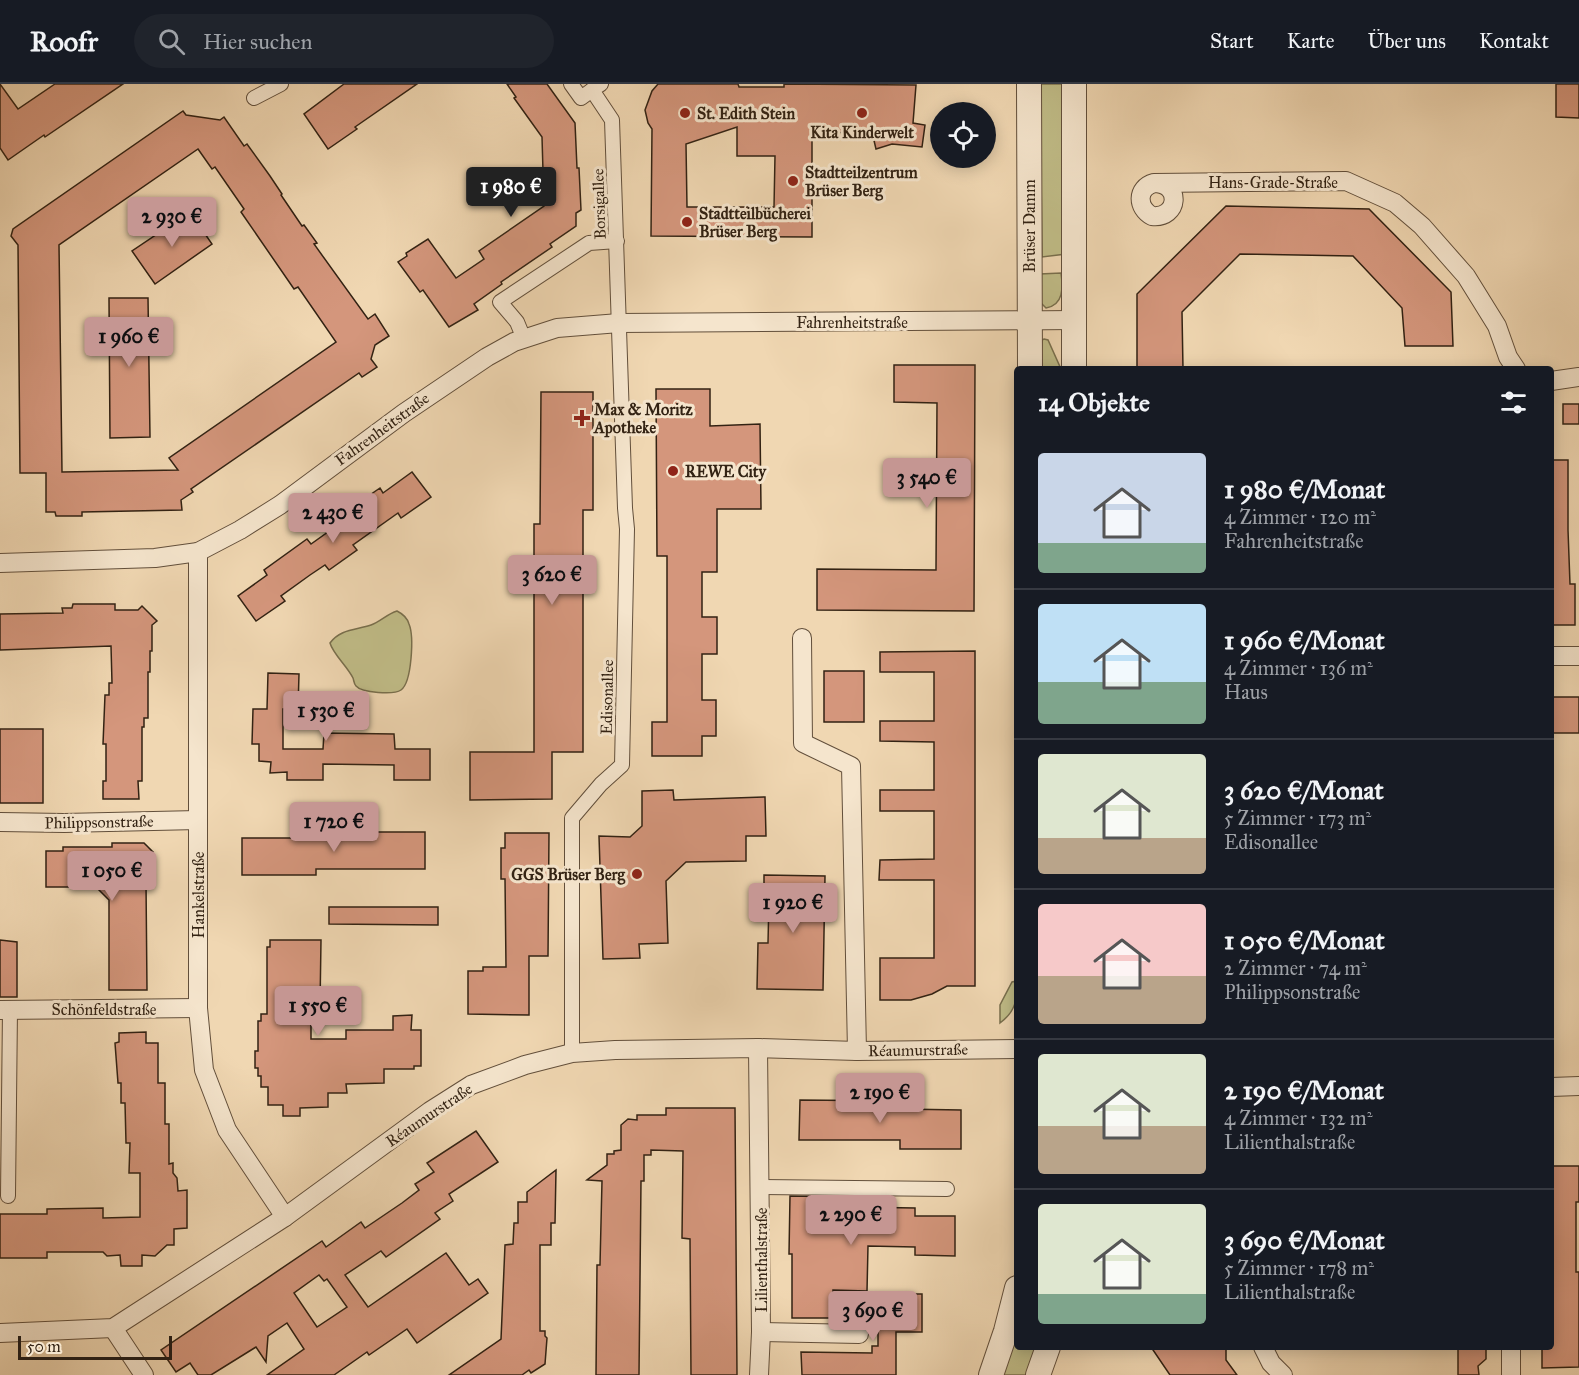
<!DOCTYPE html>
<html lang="de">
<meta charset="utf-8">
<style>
body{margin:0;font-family:"IM FELL Great Primer",serif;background:#20242c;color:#f1f3f6;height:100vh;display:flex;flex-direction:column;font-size:22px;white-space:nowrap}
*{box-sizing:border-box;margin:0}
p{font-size:20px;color:#9ea1a6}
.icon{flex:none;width:33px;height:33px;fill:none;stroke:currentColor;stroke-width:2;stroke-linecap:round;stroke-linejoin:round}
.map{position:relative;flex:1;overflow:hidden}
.sheet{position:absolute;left:1014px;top:282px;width:540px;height:984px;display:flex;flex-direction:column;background:#171b24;border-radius:6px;box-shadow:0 3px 15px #0003}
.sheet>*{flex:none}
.buttons{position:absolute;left:930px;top:18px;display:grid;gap:12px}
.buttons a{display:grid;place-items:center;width:66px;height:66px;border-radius:50%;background:#171b24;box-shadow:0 3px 15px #0003;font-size:30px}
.scale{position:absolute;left:18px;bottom:15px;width:154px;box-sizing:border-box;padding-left:6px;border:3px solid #322213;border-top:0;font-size:16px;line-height:21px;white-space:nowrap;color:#322213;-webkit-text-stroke:4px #f5e5cd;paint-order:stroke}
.price{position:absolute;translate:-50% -51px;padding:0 14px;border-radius:6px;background:#c59692;color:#111;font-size:20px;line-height:39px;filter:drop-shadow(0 2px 3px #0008)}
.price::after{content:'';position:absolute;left:50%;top:36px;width:18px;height:14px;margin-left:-9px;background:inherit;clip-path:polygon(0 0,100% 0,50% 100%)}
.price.on{background:#222;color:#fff}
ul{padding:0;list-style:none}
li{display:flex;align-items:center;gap:18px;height:150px;padding:0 24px}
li+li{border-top:2px solid #363941}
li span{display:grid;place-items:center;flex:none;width:168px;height:120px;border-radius:6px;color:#555}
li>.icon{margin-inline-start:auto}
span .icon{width:72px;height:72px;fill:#fffc;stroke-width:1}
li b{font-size:26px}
h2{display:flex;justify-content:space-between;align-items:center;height:72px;padding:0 24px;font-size:26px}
header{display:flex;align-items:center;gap:36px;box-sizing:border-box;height:84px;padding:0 30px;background:#171b24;border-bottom:2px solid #363941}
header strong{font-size:28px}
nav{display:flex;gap:33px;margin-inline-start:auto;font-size:21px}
.search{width:420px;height:54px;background:#20242c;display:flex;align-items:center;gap:15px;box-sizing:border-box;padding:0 21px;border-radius:33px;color:#9ea1a6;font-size:22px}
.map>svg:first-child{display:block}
.green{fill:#c0bc87;stroke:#796f4d;stroke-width:1.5}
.building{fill:#d4967c;stroke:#322213;stroke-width:1.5;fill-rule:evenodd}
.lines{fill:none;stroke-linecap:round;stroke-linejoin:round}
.pedestrian-casing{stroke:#624f3b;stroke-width:16}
.minor-casing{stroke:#624f3b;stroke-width:20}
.tertiary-casing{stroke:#624f3b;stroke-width:26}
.pedestrian{stroke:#f5e5cd;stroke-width:14}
.minor{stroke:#f5e5cd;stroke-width:18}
.tertiary{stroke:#f5e5cd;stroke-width:24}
.poi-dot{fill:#8f2418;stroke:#f5e5cd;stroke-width:2}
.labels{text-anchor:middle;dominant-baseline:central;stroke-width:6;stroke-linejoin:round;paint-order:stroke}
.poi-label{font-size:16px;font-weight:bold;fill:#322213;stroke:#f5e5cd;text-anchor:start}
.street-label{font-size:16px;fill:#322213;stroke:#f5e5cd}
</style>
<header>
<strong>Roofr</strong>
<div class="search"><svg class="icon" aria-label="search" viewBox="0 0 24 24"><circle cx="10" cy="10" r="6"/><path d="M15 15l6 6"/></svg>Hier suchen</div>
<nav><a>Start</a><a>Karte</a><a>Über uns</a><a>Kontakt</a></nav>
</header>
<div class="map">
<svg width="1579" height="1291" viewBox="0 0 1579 1291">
<rect width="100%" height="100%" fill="#f0d7b2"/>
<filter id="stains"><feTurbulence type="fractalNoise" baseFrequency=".00333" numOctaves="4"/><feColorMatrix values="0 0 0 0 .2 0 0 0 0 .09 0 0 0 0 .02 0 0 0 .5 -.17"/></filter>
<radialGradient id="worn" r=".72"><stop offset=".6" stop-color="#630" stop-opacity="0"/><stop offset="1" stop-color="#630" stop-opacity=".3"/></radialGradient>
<!-- green -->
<g class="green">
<polygon points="1040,0 1063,0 1066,170 1042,173"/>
<path d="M1061,189C1063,203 1064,221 1046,224L1040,218V190Z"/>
<polygon points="1044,255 1048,256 1061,285 1040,285 1042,256"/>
<path d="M397,527C403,530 407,533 409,540C414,552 412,598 401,606C394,611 362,609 356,602C354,600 354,597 353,594C347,582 333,570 330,559C340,545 356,546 371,541C380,538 387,530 397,527Z"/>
<path d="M1017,897C1017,916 1016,927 1000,939V921L1012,898Z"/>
<polygon points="1017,1248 1017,1263 1036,1263 1027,1291 1002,1291"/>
</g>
<!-- building -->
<g class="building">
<polygon points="0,0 18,25 55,0 123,0 45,53 44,51 8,76 0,64"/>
<polygon points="344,0 417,0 355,43 357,45 328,65 304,30"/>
<polygon points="507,0 547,0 575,39 577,84 579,84 581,126 576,129 576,142 550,160 552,163 501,198 502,200 474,220 478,226 449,243 423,206 420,208 398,178 407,172 406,169 428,155 456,194 484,175 479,167 544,122 542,53 514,14 516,13"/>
<path d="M658,0H738L739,3H784V0L916,1L913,39L925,41L922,63L892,60L876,65L872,48L812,49V153L651,152L652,45L648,39L645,26L652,7ZM737,43V72H775L774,123H687L686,60Z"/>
<polygon points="1556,0 1579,0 1579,34 1556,33"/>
<path d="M183,27L186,31L220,36L224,33L244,62L247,60L270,92L282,110L281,111L302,142L304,141L317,159L314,160L368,235L375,230L389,252L375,261L371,275L377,283L362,293L359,289L191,405L193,408L181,416L182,426L82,428V432H56L55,428H46V389H20L18,161L11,152L13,145ZM198,65L212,85L215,83L244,125L241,128L294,205L298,203L336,258L169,374L178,386L62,388L59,161Z"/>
<polygon points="1226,122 1369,125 1451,208 1453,262 1405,262 1402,224 1353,172 1240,170 1182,228 1183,285 1137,285 1137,210"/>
<polygon points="190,128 212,160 155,200 132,167"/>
<polygon points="109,214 148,214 150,353 110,354"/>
<polygon points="894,281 975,281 974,527 817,526 817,485 936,486 937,319 894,318"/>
<polygon points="656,305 710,305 710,342 760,340 761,425 717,425 717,488 702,488 702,533 717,533 717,570 702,570 702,616 716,616 716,652 702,652 702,672 652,672 652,638 667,638 667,472 657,472"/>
<polygon points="541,308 593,308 593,426 583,426 583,668 552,668 552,715 470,716 470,668 534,668 534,440 540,440"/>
<rect x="1563" y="320" width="16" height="20"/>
<polygon points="1551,376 1568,376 1568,446 1570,500 1575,500 1575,541 1551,541"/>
<polygon points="412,388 431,413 401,434 398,429 353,461 357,466 329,486 325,481 310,491 281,512 285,517 256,537 238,512 267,491 264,486 307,455 311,460 339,440 335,435 380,404 383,409"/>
<polygon points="73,520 115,520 115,526 138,526 142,522 157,537 152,541 152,567 150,567 150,588 148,588 148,634 144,634 144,643 142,643 142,697 138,697 139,715 103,715 103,697 106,697 106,660 103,660 105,611 109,611 109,599 112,599 111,562 0,566 0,530 63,529 62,524 72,524"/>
<polygon points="975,567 975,902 947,902 932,910 911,916 880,916 880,874 934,874 934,796 879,796 880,776 934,775 934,727 880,727 880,706 934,706 934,658 880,657 880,637 934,637 934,588 880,588 880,568"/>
<rect x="824" y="587" width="40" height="51"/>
<polygon points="268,589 299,590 298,625 283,625 283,665 323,665 324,649 394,650 395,665 430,665 430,696 394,696 394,681 323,680 323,696 287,696 287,688 270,689 271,678 259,677 259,660 252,660 253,625 267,625"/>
<rect x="1551" y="613" width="28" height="36"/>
<rect x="0" y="645" width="43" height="74"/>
<polygon points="673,706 674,716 765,713 766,752 746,752 746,777 686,778 666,797 668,859 639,860 640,874 603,875 599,752 630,753 642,742 642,707"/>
<polygon points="316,748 425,748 425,785 316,785 316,791 242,791 242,754 316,754"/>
<polygon points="505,749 549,749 548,872 529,872 529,931 468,930 468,887 483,887 483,883 506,883 505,795 501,795 501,764 505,764"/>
<polygon points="112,759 144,759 153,768 145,775 148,778 137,789 146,799 147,906 109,906 109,816 96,803 46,803 46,767 63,767 63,763 112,763"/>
<polygon points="764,791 825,792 823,906 757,905 758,859 768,859 769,815 764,815"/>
<polygon points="329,823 438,823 438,841 329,840"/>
<polygon points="0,856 17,858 17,913 0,913"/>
<polygon points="270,856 321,856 320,922 311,922 311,955 346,955 346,946 393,946 393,932 412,931 411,946 421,946 421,982 414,982 414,985 384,985 384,999 346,1000 347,1009 328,1009 328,1023 300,1024 300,1032 283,1032 283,1021 268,1021 268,1003 261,1003 261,992 258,992 258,984 255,984 255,967 258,967 258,937 261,937 261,930 267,930 267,863 270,863"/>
<polygon points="146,948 146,959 158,959 158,999 165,999 165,1040 169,1040 169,1080 173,1079 173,1089 177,1094 178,1107 187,1106 187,1144 174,1145 174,1161 167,1161 155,1172 142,1171 142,1182 121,1182 120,1171 107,1172 103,1168 47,1168 47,1174 0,1174 0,1130 47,1130 47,1125 103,1124 103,1134 140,1133 140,1089 129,1089 130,1059 126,1059 125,1019 121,1019 121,999 118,999 115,959 119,958 119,949"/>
<polygon points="800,1016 901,1017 901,1025 961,1026 961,1065 900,1065 900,1056 799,1056"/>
<polygon points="666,1024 735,1024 737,1291 691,1291 690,1155 682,1154 683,1067 651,1066 651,1071 644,1071 644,1097 641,1097 639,1291 596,1291 597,1181 600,1181 602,1097 587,1096 607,1081 607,1070 614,1070 614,1067 621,1066 621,1041 628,1035 637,1036 637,1031 666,1031"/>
<path d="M476,1047L498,1078L449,1110L453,1117L435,1129L440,1135L386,1173L381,1167L345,1191L368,1223L446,1169L469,1201L478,1195L488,1209L417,1259L407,1245L369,1271L367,1268L334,1291H267L304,1265L287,1239L268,1252L266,1278L256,1263L211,1291H198L190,1279L176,1288L161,1266L322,1157L326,1163L361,1138L365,1144L402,1119L419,1106L415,1100L434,1088L427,1079ZM319,1191L324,1197L327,1195L347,1223L317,1243L294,1209Z"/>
<polygon points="1551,1082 1579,1082 1579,1118 1576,1118 1576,1188 1579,1188 1579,1283 1542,1284 1542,1263 1551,1263"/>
<polygon points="556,1086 555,1139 551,1139 551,1161 540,1161 540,1247 545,1247 545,1252 547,1254 545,1280 531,1289 529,1286 522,1291 449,1291 501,1255 505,1161 513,1160 514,1139 518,1139 518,1118 527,1118 527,1108"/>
<polygon points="790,1112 854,1113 854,1123 915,1124 915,1132 955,1132 955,1172 915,1171 915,1163 868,1162 867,1207 833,1206 832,1234 792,1234 792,1170 789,1170"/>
<polygon points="878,1210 922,1210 922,1248 896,1248 896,1291 802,1291 801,1268 872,1269 872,1262 878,1262"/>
<polygon points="1151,1263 1226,1263 1226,1276 1237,1291 1170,1291"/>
<polygon points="1458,1263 1486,1263 1486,1275 1478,1282 1479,1291 1458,1291"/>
</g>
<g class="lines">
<!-- pedestrian casing -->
<g class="pedestrian-casing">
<g id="pedestrian">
<polyline points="571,0 581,14 592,6"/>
<polyline points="254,14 281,0"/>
<polyline points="524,255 517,238 500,218 589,159 617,157"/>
<polyline points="572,969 572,734 601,700 622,681 627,445 625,424 612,36 592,6 601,0"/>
<polyline points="761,1103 947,1105"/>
<polyline points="8,1112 10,925"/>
</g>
</g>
<!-- minor casing -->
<g class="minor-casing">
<g id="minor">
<path d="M1154,99C1182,99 1179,135 1152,132C1137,124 1136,104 1154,99L1346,97L1395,119L1422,142L1466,192L1497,242L1508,273L1516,285"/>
<polyline points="1551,297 1579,293"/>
<polyline points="198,468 198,924 204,986 227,1046 285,1133"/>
<polyline points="0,479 155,474 198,468 240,446 280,421 404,329 487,273 514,258 557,244 619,239 1074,236"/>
<polyline points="802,554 803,659 851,682 857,967"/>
<polyline points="1551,572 1579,572"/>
<polyline points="0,738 64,739 198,736"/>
<polyline points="0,926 198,924"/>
<polyline points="758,964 761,1248 759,1291"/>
<polyline points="1551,1003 1579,1002"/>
<polyline points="113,1244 144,1291"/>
<polyline points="761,1248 859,1250"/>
<polyline points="0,1249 113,1244 285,1133 430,1027 471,1001 525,981 572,969 615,966 758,964 857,967 1017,965"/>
<polyline points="1263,1263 1271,1279 1283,1291"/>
<polyline points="1511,1291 1511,1263"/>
</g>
</g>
<!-- tertiary casing -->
<g class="tertiary-casing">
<g id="tertiary">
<polyline points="1029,0 1030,285"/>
<polyline points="1074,285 1074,0"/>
<polyline points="991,1291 1006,1247 1017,1204"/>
<polyline points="1038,1291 1048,1263"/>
</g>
</g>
<!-- pedestrian -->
<use href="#pedestrian" class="pedestrian"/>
<!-- minor -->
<use href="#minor" class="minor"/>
<!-- tertiary -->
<use href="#tertiary" class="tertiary"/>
</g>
<!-- markers -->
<g class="poi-dot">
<circle cx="685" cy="29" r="6"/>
<circle cx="862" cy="29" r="6"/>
<circle cx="793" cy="97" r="6"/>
<circle cx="687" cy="138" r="6"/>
<path d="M579 325h6v6h6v6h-6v6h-6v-6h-6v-6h6z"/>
<circle cx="673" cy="387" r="6"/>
<circle cx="637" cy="790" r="6"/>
</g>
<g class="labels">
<!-- poi labels -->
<g class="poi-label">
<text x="697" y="29">St. Edith Stein</text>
<text x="862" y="48" text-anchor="middle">Kita Kinderwelt</text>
<text x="805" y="88">Stadtteilzentrum<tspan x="805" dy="18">Brüser Berg</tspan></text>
<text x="699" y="129">Stadtteilbücherei<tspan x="699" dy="18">Brüser Berg</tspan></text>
<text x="594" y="325">Max &amp; Moritz<tspan x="594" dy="18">Apotheke</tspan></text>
<text x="685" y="387">REWE City</text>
<text x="625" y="790" text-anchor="end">GGS Brüser Berg</text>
</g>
<!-- street labels -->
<g class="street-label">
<text x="1273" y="98">Hans-Grade-Straße</text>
<text transform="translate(599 120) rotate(-92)">Borsigallee</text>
<text transform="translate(1029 142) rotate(-90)">Brüser Damm</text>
<text x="852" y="238">Fahrenheitstraße</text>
<text transform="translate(382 345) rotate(-36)">Fahrenheitstraße</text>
<text transform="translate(607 613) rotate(-89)">Edisonallee</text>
<text transform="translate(99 738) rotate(-1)">Philippsonstraße</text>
<text transform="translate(198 811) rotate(-90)">Hankelstraße</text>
<text x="104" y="925">Schönfeldstraße</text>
<text transform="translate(918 966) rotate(-1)">Réaumurstraße</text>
<text transform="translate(429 1031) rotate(-34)">Réaumurstraße</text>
<text transform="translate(761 1176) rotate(-90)">Lilienthalstraße</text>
</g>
</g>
<rect width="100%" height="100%" filter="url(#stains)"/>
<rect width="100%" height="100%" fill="url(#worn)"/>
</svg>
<div class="buttons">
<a><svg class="icon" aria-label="locate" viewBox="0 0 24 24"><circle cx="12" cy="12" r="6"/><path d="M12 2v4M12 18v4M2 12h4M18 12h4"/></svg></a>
</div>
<div class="scale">50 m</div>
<b class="price on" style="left:511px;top:134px">1 980 €</b>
<b class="price" style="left:172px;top:164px">2 930 €</b>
<b class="price" style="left:129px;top:284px">1 960 €</b>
<b class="price" style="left:927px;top:425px">3 540 €</b>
<b class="price" style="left:333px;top:460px">2 430 €</b>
<b class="price" style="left:552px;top:522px">3 620 €</b>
<b class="price" style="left:326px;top:658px">1 530 €</b>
<b class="price" style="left:334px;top:769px">1 720 €</b>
<b class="price" style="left:112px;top:818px">1 050 €</b>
<b class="price" style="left:793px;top:850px">1 920 €</b>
<b class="price" style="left:318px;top:953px">1 550 €</b>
<b class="price" style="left:880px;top:1040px">2 190 €</b>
<b class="price" style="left:851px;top:1162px">2 290 €</b>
<b class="price" style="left:873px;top:1258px">3 690 €</b>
<section class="sheet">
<h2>14 Objekte<svg class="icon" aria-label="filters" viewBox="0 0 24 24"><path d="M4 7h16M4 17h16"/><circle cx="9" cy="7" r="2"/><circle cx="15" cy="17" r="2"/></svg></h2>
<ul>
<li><span style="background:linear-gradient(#c9d6e8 75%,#7fa58c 0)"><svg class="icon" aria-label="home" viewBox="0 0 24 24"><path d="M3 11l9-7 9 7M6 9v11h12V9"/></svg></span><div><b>1 980 €/Monat</b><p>4 Zimmer · 120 m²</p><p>Fahrenheitstraße</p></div></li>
<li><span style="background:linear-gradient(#bfe0f5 65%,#7fa58c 0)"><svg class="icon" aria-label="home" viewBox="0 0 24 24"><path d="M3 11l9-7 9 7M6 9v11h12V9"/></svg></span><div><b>1 960 €/Monat</b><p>4 Zimmer · 136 m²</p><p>Haus</p></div></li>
<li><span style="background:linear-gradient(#dfe7d0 70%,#b9a48a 0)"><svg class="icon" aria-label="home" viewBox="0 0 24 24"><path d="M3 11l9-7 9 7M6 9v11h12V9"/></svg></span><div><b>3 620 €/Monat</b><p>5 Zimmer · 173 m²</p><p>Edisonallee</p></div></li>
<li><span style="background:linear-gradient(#f6c9c9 60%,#b9a48a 0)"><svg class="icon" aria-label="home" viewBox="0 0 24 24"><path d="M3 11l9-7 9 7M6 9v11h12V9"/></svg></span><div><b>1 050 €/Monat</b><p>2 Zimmer · 74 m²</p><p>Philippsonstraße</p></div></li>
<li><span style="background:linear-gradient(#dfe7d0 60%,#b9a48a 0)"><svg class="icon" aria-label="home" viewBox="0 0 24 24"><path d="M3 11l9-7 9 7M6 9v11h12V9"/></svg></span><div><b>2 190 €/Monat</b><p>4 Zimmer · 132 m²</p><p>Lilienthalstraße</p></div></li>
<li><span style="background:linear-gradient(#dfe7d0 75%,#7fa58c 0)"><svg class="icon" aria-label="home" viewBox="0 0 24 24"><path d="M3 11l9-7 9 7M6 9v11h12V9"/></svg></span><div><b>3 690 €/Monat</b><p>5 Zimmer · 178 m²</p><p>Lilienthalstraße</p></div></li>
</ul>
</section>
</div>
